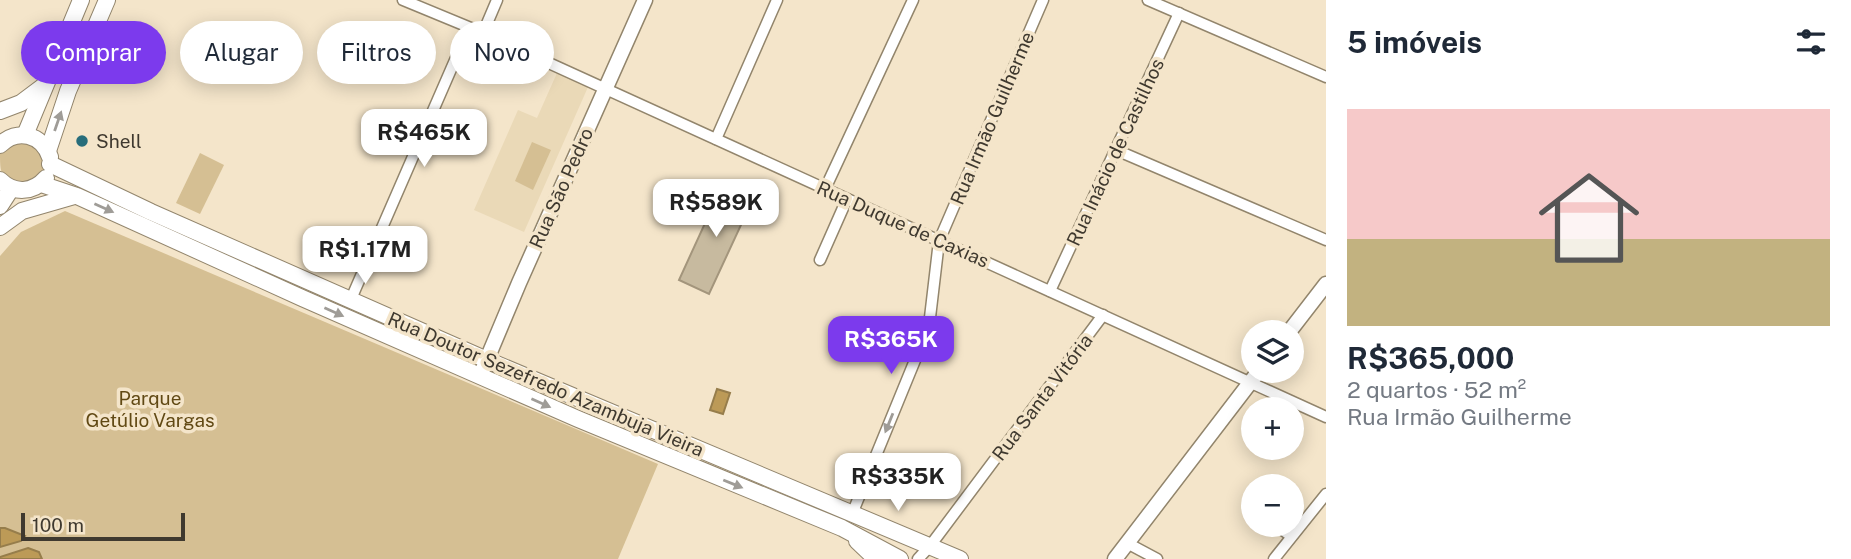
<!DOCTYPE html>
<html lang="pt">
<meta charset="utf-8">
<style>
body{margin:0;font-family:"Public Sans",sans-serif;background:#f6f6f7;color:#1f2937;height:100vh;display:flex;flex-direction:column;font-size:26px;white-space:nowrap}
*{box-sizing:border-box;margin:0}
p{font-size:23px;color:#747a83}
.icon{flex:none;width:38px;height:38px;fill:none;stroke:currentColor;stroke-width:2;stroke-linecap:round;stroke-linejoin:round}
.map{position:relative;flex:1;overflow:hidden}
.details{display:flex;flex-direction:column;background:#fff;width:525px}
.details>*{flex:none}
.top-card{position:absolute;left:21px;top:21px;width:665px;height:63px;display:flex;gap:14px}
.fabs{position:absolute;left:1241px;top:320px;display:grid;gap:14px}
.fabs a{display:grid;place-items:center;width:63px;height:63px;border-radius:50%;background:#fff;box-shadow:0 4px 18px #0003;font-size:35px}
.scale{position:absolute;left:21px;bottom:18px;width:164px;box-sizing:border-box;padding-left:7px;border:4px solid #3f392f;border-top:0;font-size:19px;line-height:24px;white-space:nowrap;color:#3f392f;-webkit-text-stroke:5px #f4e5ca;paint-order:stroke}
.price{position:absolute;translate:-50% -60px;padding:0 16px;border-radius:14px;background:#fff;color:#222;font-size:23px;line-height:46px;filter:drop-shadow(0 2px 4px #0008)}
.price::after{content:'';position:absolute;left:50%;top:42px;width:21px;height:16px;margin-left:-10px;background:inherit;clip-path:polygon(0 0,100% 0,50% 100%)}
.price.current{background:#7c3aed;color:#fff}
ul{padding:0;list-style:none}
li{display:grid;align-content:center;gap:14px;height:371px;padding:0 21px}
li+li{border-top:2px solid #e0e1e3}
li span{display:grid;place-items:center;height:217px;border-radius:0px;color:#555}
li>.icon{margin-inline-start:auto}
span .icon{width:126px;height:126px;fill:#fffc;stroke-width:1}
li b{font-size:30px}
h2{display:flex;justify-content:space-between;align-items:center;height:84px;padding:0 21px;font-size:30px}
.chip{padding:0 24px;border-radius:32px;background:#fff;box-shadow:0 4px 18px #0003;font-size:24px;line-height:63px}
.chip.current{background:#7c3aed;color:#fff}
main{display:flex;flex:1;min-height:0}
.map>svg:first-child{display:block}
.built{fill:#ead9b7}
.green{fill:#d5bf93}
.water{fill:#bc9a57;stroke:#967d4b;stroke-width:2}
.building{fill:#c7ba9f;stroke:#a3957c;stroke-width:2}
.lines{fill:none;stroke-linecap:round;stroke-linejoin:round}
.minor-casing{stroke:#92856c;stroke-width:13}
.tertiary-casing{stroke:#92856c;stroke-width:17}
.secondary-casing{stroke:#92856c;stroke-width:18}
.minor{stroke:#fff;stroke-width:10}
.tertiary{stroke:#fff;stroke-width:14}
.secondary{stroke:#fff;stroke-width:16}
.oneway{fill:#9f9c97}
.poi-dot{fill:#276d7b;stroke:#f4e5ca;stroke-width:2.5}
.labels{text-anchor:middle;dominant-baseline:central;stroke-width:7;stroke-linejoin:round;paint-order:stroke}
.street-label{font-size:19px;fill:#3f392f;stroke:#f4e5ca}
.poi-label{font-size:19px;fill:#3f392f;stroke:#f4e5ca;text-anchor:start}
.park-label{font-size:19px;fill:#614914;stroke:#f4e5ca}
</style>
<main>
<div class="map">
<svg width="1326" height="559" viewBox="0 0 1326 559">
<rect width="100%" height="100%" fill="#f4e5ca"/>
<!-- built -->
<polygon class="built" points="557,73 588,87 524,232 474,210 518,110 537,118"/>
<!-- green -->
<g class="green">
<path d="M12,141L40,146C46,172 47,171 26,186C2,176 0,180 0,153Z"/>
<polygon points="532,142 551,150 533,190 515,181"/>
<polygon points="200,153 224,165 200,214 176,203"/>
<polygon points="65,211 658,464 618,559 0,559 0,256 21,232"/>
</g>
<!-- water -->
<g class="water">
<polygon points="717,389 730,393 723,414 710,410"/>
<polygon points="0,528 5,528 25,536 21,541 0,547"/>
<polygon points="28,548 39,552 42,559 0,559 0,557"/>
</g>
<!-- building -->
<polygon class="building" points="723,184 753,199 709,294 679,280"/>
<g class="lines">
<!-- minor casing -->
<g class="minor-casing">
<g id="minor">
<polyline points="403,0 483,33 1326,417"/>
<polyline points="1148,0 1326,77"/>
<polyline points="483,33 497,0"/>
<polyline points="716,139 777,0"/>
<polyline points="1116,150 1326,240"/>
<polyline points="825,189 913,0"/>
<polyline points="820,260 847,199"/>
<polyline points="1050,291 1179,13"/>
<polyline points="351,299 469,28"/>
<polyline points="1249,506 1253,509"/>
<polyline points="852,514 929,326 939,241 1043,0"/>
<polyline points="1275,525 1291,536"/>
<polyline points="1127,543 1157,559"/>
<polyline points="918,559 930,546 1103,315"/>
<polyline points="1274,559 1326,494"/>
</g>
</g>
<!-- tertiary casing -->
<g class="tertiary-casing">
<g id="tertiary">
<polyline points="1289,332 1326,284"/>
<polyline points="480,376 519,283 645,0"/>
<polyline points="1115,559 1259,371"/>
</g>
</g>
<!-- secondary casing -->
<g class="secondary-casing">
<g id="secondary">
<polyline points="0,111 21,103 45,85"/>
<polyline points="25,135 81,0"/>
<path d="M0,145C17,128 42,134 50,157"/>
<polyline points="48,151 68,91 107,0"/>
<polyline points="50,164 151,212 487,360 960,559"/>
<path d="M0,180C14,194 33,193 46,178"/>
<polyline points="41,184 77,196 302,298 578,419 842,528 900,559"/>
<polyline points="0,206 11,189"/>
<polyline points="0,227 22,211 74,196"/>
<polyline points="857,541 876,559"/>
</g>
</g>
<!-- minor -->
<use href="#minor" class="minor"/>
<!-- tertiary -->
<use href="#tertiary" class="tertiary"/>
<!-- secondary -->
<use href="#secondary" class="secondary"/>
</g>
<!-- one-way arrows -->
<defs><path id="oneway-solid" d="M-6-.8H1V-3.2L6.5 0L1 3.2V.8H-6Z" transform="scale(1.75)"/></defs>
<g class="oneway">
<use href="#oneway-solid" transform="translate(58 121) rotate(-71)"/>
<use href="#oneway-solid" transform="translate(104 208) rotate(24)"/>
<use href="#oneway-solid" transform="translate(334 312) rotate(24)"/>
<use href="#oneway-solid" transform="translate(541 403) rotate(24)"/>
<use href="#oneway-solid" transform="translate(889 423) rotate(112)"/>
<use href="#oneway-solid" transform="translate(733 484) rotate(22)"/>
</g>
<!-- markers -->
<circle class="poi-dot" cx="82" cy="141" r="7"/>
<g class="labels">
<!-- street labels -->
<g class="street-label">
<text transform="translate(992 118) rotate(-67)">Rua Irmão Guilherme</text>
<text transform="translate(1115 152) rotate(-65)">Rua Inácio de Castilhos</text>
<text transform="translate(561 188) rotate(-66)">Rua São Pedro</text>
<text transform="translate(903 224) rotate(24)">Rua Duque de Caxias</text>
<text transform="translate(546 384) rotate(23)">Rua Doutor Sezefredo Azambuja Vieira</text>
<text transform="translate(1042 397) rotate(-53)">Rua Santa Vitória</text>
</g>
<!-- poi labels -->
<g class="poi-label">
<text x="96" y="141">Shell</text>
</g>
<!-- park labels -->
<g class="park-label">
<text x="150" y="398">Parque<tspan x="150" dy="22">Getúlio Vargas</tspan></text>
</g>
</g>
</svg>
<div class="fabs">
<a><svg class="icon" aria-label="layers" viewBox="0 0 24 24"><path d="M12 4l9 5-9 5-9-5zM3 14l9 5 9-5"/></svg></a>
<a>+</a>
<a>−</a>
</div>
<div class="scale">100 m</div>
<b class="price" style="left:424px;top:169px">R$465K</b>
<b class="price" style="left:716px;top:239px">R$589K</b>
<b class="price" style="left:365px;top:286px">R$1.17M</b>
<b class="price current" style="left:891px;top:376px">R$365K</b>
<b class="price" style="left:898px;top:513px">R$335K</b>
<div class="top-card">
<a class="chip current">Comprar</a>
<a class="chip">Alugar</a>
<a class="chip">Filtros</a>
<a class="chip">Novo</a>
</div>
</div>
<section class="details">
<h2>5 imóveis<svg class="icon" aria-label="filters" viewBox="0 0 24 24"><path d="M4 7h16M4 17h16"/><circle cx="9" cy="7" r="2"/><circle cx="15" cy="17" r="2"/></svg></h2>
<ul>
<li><span style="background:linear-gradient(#f6c9c9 60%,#c2b280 0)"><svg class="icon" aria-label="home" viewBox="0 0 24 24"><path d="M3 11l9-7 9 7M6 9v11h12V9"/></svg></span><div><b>R$365,000</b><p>2 quartos · 52 m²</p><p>Rua Irmão Guilherme</p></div></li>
</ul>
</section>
</main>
